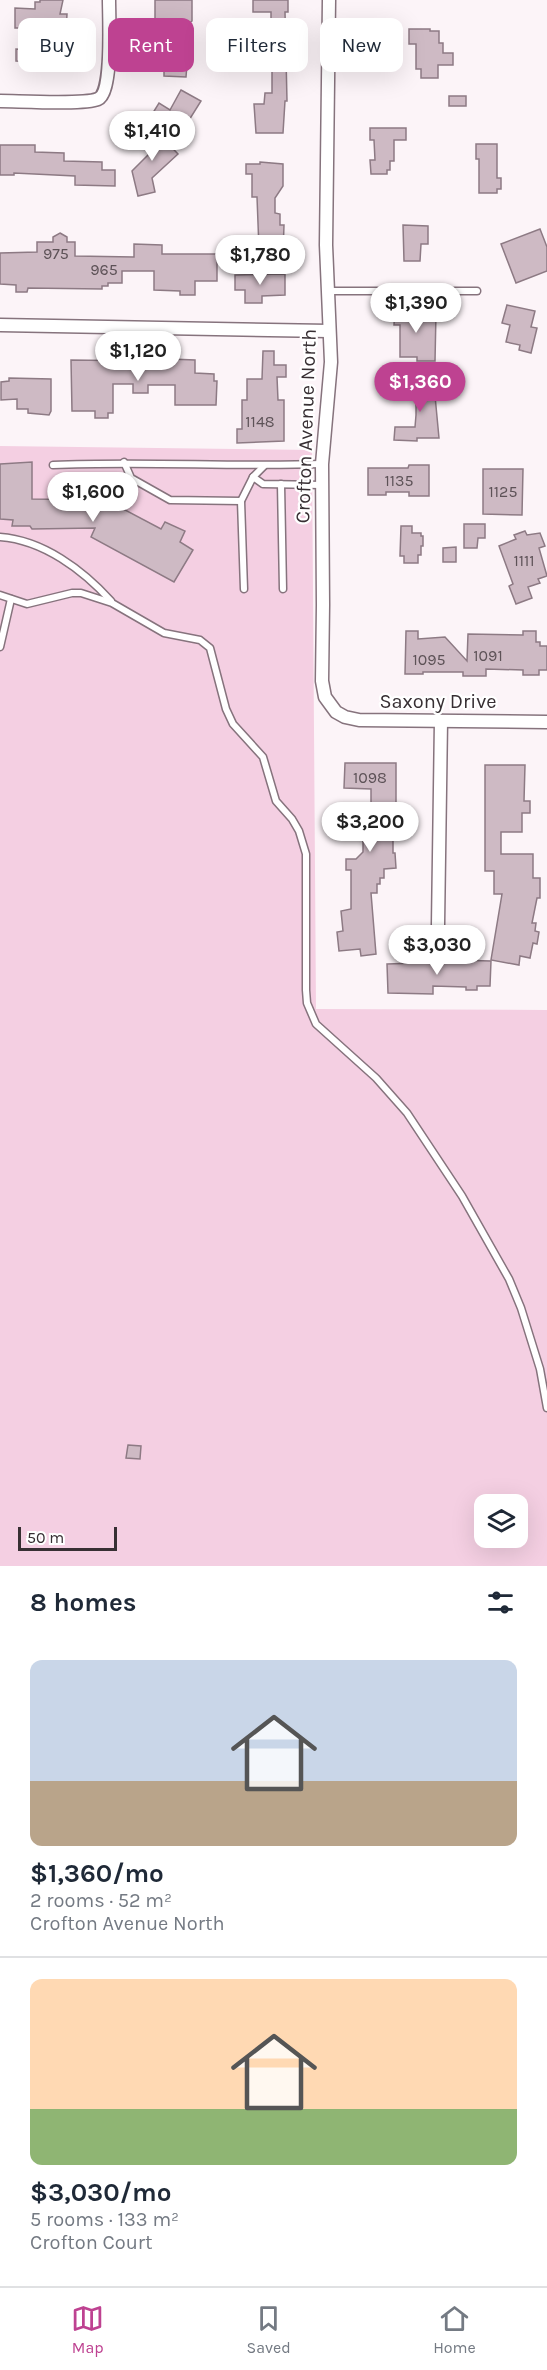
<!DOCTYPE html>
<meta charset="utf-8">
<style>
body{margin:0;font-family:Karla,sans-serif;background:#f2f2f3;color:#1f2937;height:100vh;display:flex;flex-direction:column;font-size:22px;white-space:nowrap}
*{box-sizing:border-box;margin:0}
p{font-size:20px;color:#747a83}
.icon{flex:none;width:33px;height:33px;fill:none;stroke:currentColor;stroke-width:2;stroke-linecap:round;stroke-linejoin:round}
.map{position:relative;height:1566px;overflow:hidden}
.panel{display:flex;flex-direction:column;background:#fff;flex:1}
.panel>*{flex:none}
.top-card{position:absolute;left:18px;top:18px;width:512px;height:54px;display:flex;gap:12px}
.fabs{position:absolute;left:474px;top:1494px;display:grid;gap:12px}
.fabs a{display:grid;place-items:center;width:54px;height:54px;border-radius:12px;background:#fff;box-shadow:0 6px 24px #0002;font-size:30px}
.scale{position:absolute;left:18px;bottom:15px;width:99px;box-sizing:border-box;padding-left:6px;border:3px solid #372f33;border-top:0;font-size:16px;line-height:21px;white-space:nowrap;color:#372f33;-webkit-text-stroke:4px #fff;paint-order:stroke}
.price{position:absolute;translate:-50% -51px;padding:0 14px;border-radius:21px;background:#fff;color:#222;font-size:20px;line-height:39px;filter:drop-shadow(0 2px 3px #0008)}
.price::after{content:'';position:absolute;left:50%;top:36px;width:18px;height:14px;margin-left:-9px;background:inherit;clip-path:polygon(0 0,100% 0,50% 100%)}
.price.current{background:#be4291;color:#fff}
ul{padding:0;list-style:none}
li{display:grid;align-content:center;gap:12px;height:318px;padding:0 30px}
li+li{border-top:2px solid #e0e1e3}
li span{display:grid;place-items:center;height:186px;border-radius:12px;color:#555}
li>.icon{margin-inline-start:auto}
span .icon{width:108px;height:108px;fill:#fffc;stroke-width:1}
li b{font-size:26px}
h2{display:flex;justify-content:space-between;align-items:center;height:72px;padding:0 30px;font-size:26px}
.tag{padding:0 21px;border-radius:12px;background:#fff;box-shadow:0 6px 24px #0002;font-size:21px;line-height:54px}
.tag.current{background:#be4291;color:#fff}
.menu{display:flex;justify-content:space-around;align-items:center;height:84px;border-top:2px solid #e0e1e3;background:#fff;font-size:16px;color:#747a83}
.menu a{display:grid;justify-items:center;gap:3px}
.menu .current{color:#be4291}
.map>svg:first-child{display:block}
.green{fill:#f4cfe2;fill-rule:evenodd}
.building{fill:#cebac4;stroke:#8d7a84;stroke-width:1.5}
.lines{fill:none;stroke-linecap:round;stroke-linejoin:round}
.lane-casing{stroke:#86737d;stroke-width:9}
.street-casing{stroke:#86737d;stroke-width:15}
.lane{stroke:#fff;stroke-width:6}
.street{stroke:#fff;stroke-width:12}
.labels{text-anchor:middle;dominant-baseline:central;stroke-width:4.5;stroke-linejoin:round;paint-order:stroke}
.number-label{font-size:16px;fill:#5d5257}
.street-label{font-size:20px;fill:#372f33;stroke:#fff}
</style>
<div class="map">
<svg width="547" height="1566" viewBox="0 0 547 1566">
<rect width="100%" height="100%" fill="#fcf4f8"/>
<!-- green -->
<path class="green" d="M0,446L312,450L316,1009L547,1010V1566H0ZM484,1504H518V1538H484Z"/>
<!-- building -->
<g class="building">
<polygon points="40,0 63,0 60,14 67,14 65,50 61,50 61,60 48,59 48,62 16,61 16,49 38,50 39,28 15,28 15,8 35,9 35,2 40,2"/>
<polygon points="155,0 192,0 192,21 172,39 189,39 186,77 164,76 164,53 152,53 152,40 155,40"/>
<polygon points="253,0 288,0 288,12 285,12 287,101 285,101 283,133 256,133 254,104 264,104 265,93 272,93 272,66 256,66 257,35 271,35 271,12 253,12"/>
<polygon points="409,29 430,29 430,31 439,31 439,43 443,43 443,53 453,53 453,65 438,65 438,78 421,78 421,69 416,69 416,44 409,44"/>
<polygon points="181,90 201,101 181,133 151,116 159,103 170,110"/>
<rect x="449" y="96" width="17" height="10"/>
<polygon points="153,128 178,154 152,178 155,192 138,196 132,171 152,151 142,139"/>
<polygon points="370,128 406,128 406,140 394,140 394,161 390,161 390,170 387,170 387,174 371,174 370,160 375,160 374,140 370,140"/>
<polygon points="476,144 497,144 497,178 501,178 501,189 497,189 497,193 479,193 479,159 476,159"/>
<polygon points="0,145 35,145 35,152 64,153 64,161 102,162 102,170 115,170 115,186 75,185 75,176 14,173 14,175 0,175"/>
<polygon points="260,162 283,164 283,186 275,198 275,213 280,214 280,225 284,225 283,254 270,254 270,249 259,249 257,197 252,197 252,174 246,174 246,164 260,164"/>
<polygon points="403,225 428,226 428,244 421,244 420,261 404,261"/>
<polygon points="540,229 547,247 547,271 516,283 501,244"/>
<polygon points="60,233 67,237 67,242 75,242 75,256 134,257 134,244 162,245 162,254 217,254 217,281 195,281 195,295 180,295 180,291 154,290 154,271 122,271 122,283 108,283 108,286 102,286 102,289 28,288 27,292 16,292 16,285 0,284 0,253 37,252 37,242 53,242 53,237"/>
<polygon points="285,274 285,295 262,296 262,303 245,303 245,290 235,290 235,275"/>
<polygon points="507,305 535,311 531,327 537,328 531,353 519,350 520,345 506,342 510,325 502,323"/>
<polygon points="395,306 413,306 413,313 436,313 435,361 417,361 417,357 400,357 400,325 394,325"/>
<polygon points="263,351 274,351 274,365 286,365 286,377 277,377 278,400 284,400 284,441 237,443 237,429 242,429 242,400 247,400 247,379 262,379"/>
<polygon points="144,358 195,360 195,373 214,374 214,381 217,381 216,405 175,405 175,385 148,385 148,393 133,393 133,384 113,384 113,413 108,413 108,418 95,418 95,411 72,411 71,360 144,361"/>
<polygon points="9,378 51,379 51,411 49,415 28,413 28,409 17,409 17,399 1,400 1,382 9,381"/>
<polygon points="400,384 434,385 439,438 417,438 417,441 394,440 395,427 415,427 416,415 416,400 400,399"/>
<polygon points="32,462 32,499 105,500 126,508 125,510 161,529 165,522 185,531 180,542 193,550 174,582 91,537 95,528 32,529 30,526 12,526 13,520 0,519 0,464"/>
<polygon points="409,465 429,465 429,496 409,496 409,492 386,492 386,495 368,495 368,468 408,468"/>
<polygon points="483,469 523,469 522,515 483,514"/>
<polygon points="464,524 485,524 485,538 478,538 477,548 464,548"/>
<polygon points="401,526 412,526 412,533 421,533 421,536 423,536 423,546 421,546 421,555 418,555 418,563 404,563 404,556 400,556"/>
<polygon points="525,531 527,535 540,533 545,546 539,548 547,576 538,579 540,583 528,587 532,598 516,604 509,586 513,584 499,546 516,539 514,535"/>
<polygon points="456,547 456,562 443,562 443,548"/>
<polygon points="406,631 418,631 418,639 445,637 467,661 468,634 523,635 523,631 536,631 536,642 540,642 540,646 547,646 547,670 539,670 539,675 523,675 523,670 486,669 486,676 463,676 463,672 423,672 423,674 405,674"/>
<polygon points="345,763 396,763 396,820 393,830 393,853 395,853 396,868 384,869 384,878 380,878 380,884 377,884 377,893 371,893 376,954 361,956 360,949 339,951 337,932 343,931 341,911 351,909 351,870 346,870 346,859 356,859 363,852 363,837 371,837 371,789 344,788"/>
<polygon points="485,765 525,765 524,801 530,801 530,813 522,813 522,832 501,832 501,854 533,854 533,878 540,878 540,898 537,898 532,923 536,923 535,931 539,932 537,944 533,943 530,958 520,956 519,965 491,960 502,894 494,894 494,871 485,871"/>
<polygon points="417,959 491,961 490,986 477,986 477,990 466,990 466,987 433,986 433,994 388,993 387,964 417,963"/>
<polygon points="128,1445 141,1446 140,1459 126,1458"/>
</g>
<g class="lines">
<!-- lane casing -->
<g class="lane-casing">
<g id="lane">
<polyline points="328,291 477,291"/>
<polyline points="124,462 131,478 170,500 241,501"/>
<path d="M53,465C143,461 232,467 322,464"/>
<polyline points="253,477 263,484 322,485"/>
<polyline points="281,484 283,589"/>
<path d="M0,537C43,540 83,570 111,601"/>
<polyline points="244,589 241,501 253,477 264,466"/>
<polyline points="0,595 27,604 72,593 81,593 112,603 164,633 200,640 210,648 226,709 233,724 263,757 276,801 292,819 299,831 306,854 306,990 307,1003 316,1024 376,1078 407,1113 462,1196 509,1279 521,1308 540,1369 547,1408"/>
<polyline points="0,647 11,599"/>
</g>
</g>
<!-- street casing -->
<g class="street-casing">
<g id="street">
<polyline points="329,0 326,245 331,362 322,464 323,605 322,681 325,697 336,712 345,717 359,720 547,722"/>
<path d="M0,101C18,101 84,105 98,99C113,93 109,17 109,0"/>
<polyline points="0,325 329,331"/>
<polyline points="438,925 441,721"/>
</g>
</g>
<!-- lane -->
<use href="#lane" class="lane"/>
<!-- street -->
<use href="#street" class="street"/>
</g>
<g class="labels">
<!-- number labels -->
<g class="number-label">
<text x="56" y="253">975</text>
<text x="104" y="269">965</text>
<text x="260" y="421">1148</text>
<text x="399" y="480">1135</text>
<text x="503" y="491">1125</text>
<text x="524" y="560">1111</text>
<text x="488" y="655">1091</text>
<text x="429" y="659">1095</text>
<text x="370" y="777">1098</text>
</g>
<!-- street labels -->
<g class="street-label">
<text transform="translate(306 426) rotate(-88)">Crofton Avenue North</text>
<text x="438" y="701">Saxony Drive</text>
</g>
</g>
</svg>
<div class="fabs">
<a><svg class="icon" aria-label="layers" viewBox="0 0 24 24"><path d="M12 4l9 5-9 5-9-5zM3 14l9 5 9-5"/></svg></a>
</div>
<div class="scale">50 m</div>
<b class="price" style="left:152px;top:162px">$1,410</b>
<b class="price" style="left:260px;top:286px">$1,780</b>
<b class="price" style="left:416px;top:334px">$1,390</b>
<b class="price" style="left:138px;top:382px">$1,120</b>
<b class="price current" style="left:420px;top:413px">$1,360</b>
<b class="price" style="left:93px;top:523px">$1,600</b>
<b class="price" style="left:370px;top:853px">$3,200</b>
<b class="price" style="left:437px;top:976px">$3,030</b>
<div class="top-card">
<a class="tag">Buy</a>
<a class="tag current">Rent</a>
<a class="tag">Filters</a>
<a class="tag">New</a>
</div>
</div>
<section class="panel">
<h2>8 homes<svg class="icon" aria-label="filters" viewBox="0 0 24 24"><path d="M4 7h16M4 17h16"/><circle cx="9" cy="7" r="2"/><circle cx="15" cy="17" r="2"/></svg></h2>
<ul>
<li><span style="background:linear-gradient(#c9d6e8 65%,#b9a48a 0)"><svg class="icon" aria-label="home" viewBox="0 0 24 24"><path d="M3 11l9-7 9 7M6 9v11h12V9"/></svg></span><div><b>$1,360/mo</b><p>2 rooms · 52 m²</p><p>Crofton Avenue North</p></div></li>
<li><span style="background:linear-gradient(#ffd9b3 70%,#8fb573 0)"><svg class="icon" aria-label="home" viewBox="0 0 24 24"><path d="M3 11l9-7 9 7M6 9v11h12V9"/></svg></span><div><b>$3,030/mo</b><p>5 rooms · 133 m²</p><p>Crofton Court</p></div></li>
</ul>
</section>
<nav class="menu">
<a class="current"><svg class="icon" aria-label="map" viewBox="0 0 24 24"><path d="M3 6l6-2 6 2 6-2v14l-6 2-6-2-6 2zM9 4v14M15 6v14"/></svg>Map</a>
<a><svg class="icon" aria-label="saved" viewBox="0 0 24 24"><path d="M7 4h10v16l-5-4-5 4z"/></svg>Saved</a>
<a><svg class="icon" aria-label="home" viewBox="0 0 24 24"><path d="M3 11l9-7 9 7M6 9v11h12V9"/></svg>Home</a>
</nav>
